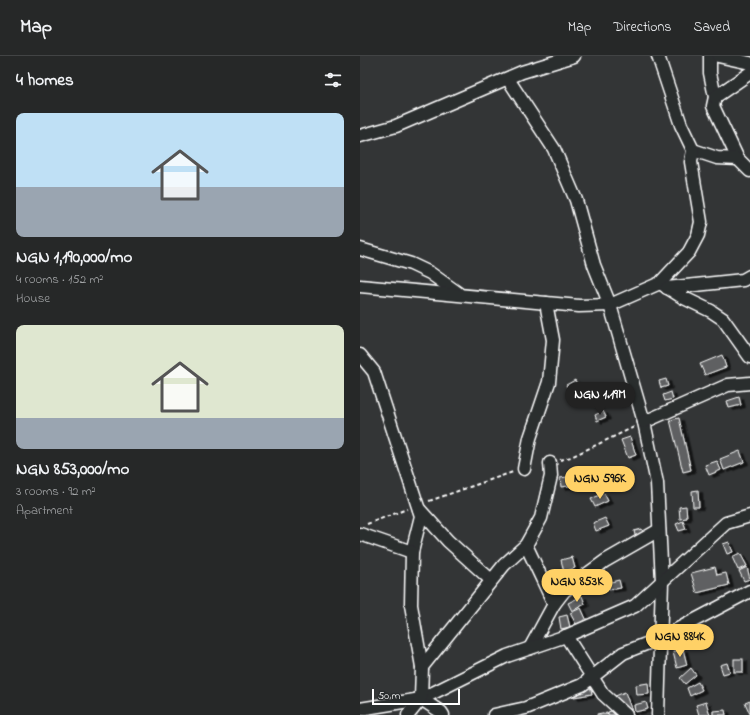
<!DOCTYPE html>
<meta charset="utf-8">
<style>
body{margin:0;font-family:"Indie Flower",sans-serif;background:#2e3030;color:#f1f3f6;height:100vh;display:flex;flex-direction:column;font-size:15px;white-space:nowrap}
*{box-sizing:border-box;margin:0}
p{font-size:13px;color:#a4a6a8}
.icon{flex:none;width:22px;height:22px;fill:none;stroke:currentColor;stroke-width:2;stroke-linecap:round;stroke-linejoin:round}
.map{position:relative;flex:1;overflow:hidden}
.drawer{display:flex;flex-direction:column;background:#262828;width:360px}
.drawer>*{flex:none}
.scale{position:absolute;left:12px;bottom:10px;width:88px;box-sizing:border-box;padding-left:4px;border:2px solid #fff;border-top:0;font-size:11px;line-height:14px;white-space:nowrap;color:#fff;-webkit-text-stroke:3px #2a2d2e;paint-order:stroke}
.price{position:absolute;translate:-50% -34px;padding:0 9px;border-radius:14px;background:#ffd166;color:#111;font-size:13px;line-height:26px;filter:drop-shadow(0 1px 2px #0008)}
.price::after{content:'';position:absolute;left:50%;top:24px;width:12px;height:9px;margin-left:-6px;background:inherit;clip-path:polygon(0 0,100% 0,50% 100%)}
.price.selected{background:#222;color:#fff}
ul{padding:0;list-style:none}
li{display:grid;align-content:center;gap:8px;height:212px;padding:0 16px}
li span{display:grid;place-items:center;height:124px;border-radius:8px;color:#555}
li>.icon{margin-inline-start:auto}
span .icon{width:72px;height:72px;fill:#fffc;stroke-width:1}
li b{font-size:17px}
h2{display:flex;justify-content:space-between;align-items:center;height:48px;padding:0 16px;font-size:17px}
header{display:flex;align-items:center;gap:24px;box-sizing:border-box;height:56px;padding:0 20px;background:#262828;border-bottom:1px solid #424445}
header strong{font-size:19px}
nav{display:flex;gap:22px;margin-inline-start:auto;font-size:14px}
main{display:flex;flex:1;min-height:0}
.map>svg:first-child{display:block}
.building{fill:#5f6162;stroke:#fff;filter:url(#shadow)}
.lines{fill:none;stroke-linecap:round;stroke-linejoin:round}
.street-casing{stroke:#fff;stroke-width:15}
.path{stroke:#fff;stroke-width:2;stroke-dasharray:4 3;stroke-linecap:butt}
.street{stroke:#2a2d2e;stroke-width:12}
</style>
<header>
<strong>Map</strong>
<nav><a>Map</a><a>Directions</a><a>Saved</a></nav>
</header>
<main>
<section class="drawer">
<h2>4 homes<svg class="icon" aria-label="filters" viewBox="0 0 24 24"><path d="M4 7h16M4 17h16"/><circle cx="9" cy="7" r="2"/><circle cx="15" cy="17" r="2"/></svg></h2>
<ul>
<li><span style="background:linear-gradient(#bfe0f5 60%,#9aa5b1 0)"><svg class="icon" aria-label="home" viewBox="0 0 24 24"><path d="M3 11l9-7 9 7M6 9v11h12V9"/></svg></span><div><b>NGN 1,190,000/mo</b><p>4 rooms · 152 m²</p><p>House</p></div></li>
<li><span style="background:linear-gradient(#dfe7d0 75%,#9aa5b1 0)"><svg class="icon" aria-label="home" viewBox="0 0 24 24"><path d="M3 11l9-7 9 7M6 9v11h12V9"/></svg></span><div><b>NGN 853,000/mo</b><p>3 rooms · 92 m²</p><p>Apartment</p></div></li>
</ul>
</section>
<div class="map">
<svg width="390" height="659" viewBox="0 0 390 659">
<defs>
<filter id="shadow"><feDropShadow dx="4.5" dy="2.5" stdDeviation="0" flood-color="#0009"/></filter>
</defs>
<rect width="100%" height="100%" fill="#333536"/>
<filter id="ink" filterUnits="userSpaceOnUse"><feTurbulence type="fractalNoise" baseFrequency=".025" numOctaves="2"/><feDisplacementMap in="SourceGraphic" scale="8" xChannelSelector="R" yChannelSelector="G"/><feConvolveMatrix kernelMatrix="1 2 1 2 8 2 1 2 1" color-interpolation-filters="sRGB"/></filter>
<g filter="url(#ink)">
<!-- building -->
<g class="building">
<polygon points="362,299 366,311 345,319 340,308"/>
<polygon points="306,323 308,330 301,332 299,325"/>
<polygon points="215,324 219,332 210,337 206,329"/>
<polygon points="311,336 313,343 305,345 303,339"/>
<polygon points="379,341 381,349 369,352 367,345"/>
<polygon points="243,355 246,361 237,365 235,359"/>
<polygon points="319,362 331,414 323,416 310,364"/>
<polygon points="270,381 276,399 268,402 261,384"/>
<polygon points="380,395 384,406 364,414 360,403"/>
<polygon points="357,405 361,414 349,419 345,409"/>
<polygon points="224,413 225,425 218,425 217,414"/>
<polygon points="215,420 216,429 201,431 200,422"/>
<polygon points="252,422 255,429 246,432 244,425"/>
<polygon points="338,434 339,451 333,451 332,435"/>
<polygon points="244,437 248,445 235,451 231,443"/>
<polygon points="326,450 327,462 320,463 319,451"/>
<polygon points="245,462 249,470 236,475 233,467"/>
<polygon points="323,465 326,473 319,475 316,468"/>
<polygon points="282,473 284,481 276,483 274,475"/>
<polygon points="369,486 373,496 367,498 363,488"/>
<polygon points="380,497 387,510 378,514 372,501"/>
<polygon points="212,501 215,512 204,516 201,504"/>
<polygon points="355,511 357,519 366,517 369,529 337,537 331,517"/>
<polygon points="387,511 390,523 384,525 379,515"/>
<polygon points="259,524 261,532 249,534 247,527"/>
<polygon points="222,540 225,548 212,555 208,547"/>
<polygon points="221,552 227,565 217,570 210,557"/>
<polygon points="207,559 210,571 201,573 199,561"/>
<polygon points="323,593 327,609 317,612 313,596"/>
<rect x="374" y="603" width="9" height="13"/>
<polygon points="367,607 370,616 363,618 360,609"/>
<polygon points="331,612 336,619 325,628 320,622"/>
<polygon points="338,626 342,634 330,640 327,632"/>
<polygon points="288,627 289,638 277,639 276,629"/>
<polygon points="230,629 232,638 214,641 212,633"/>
<polygon points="265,636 273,658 270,659 253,641"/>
<polygon points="390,645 390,658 385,647"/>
<polygon points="286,646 288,653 275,656 274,649"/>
<polygon points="346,646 350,659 339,659 336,649"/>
<polygon points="258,653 259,659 248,659 248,656"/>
<polygon points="365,654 366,659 353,659 353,655"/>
<polygon points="247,656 248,659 237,659 237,658"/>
</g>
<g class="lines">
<!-- street casing -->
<g class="street-casing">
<g id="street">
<polyline points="350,0 350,17 355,41 353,50 378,103 390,115"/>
<polyline points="358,0 390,7"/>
<polyline points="148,23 194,93 216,144 234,209 250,249 284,366 297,427 302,525 298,659"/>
<polyline points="355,41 390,17"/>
<polyline points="0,80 36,70 162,16 214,0"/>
<polyline points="333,94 357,102 378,103"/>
<polyline points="0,193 51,208 70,217 98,237"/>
<polyline points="300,227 322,241 351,255 363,263 390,301"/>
<polyline points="0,230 219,250 250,249 300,227 329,196 338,179 341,166 331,106 333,94 321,69 298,0"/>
<polyline points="307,232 383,224 390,220"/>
<polyline points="0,299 14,316 61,460 52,496 51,549 62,611"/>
<polyline points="284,366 368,329 390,327"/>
<polyline points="164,413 170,382 189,326 193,284 186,247"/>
<polyline points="59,453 88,485 131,524"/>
<polyline points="0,478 52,496"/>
<polyline points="166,489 194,548"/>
<polyline points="206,580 243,638 266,659"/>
<polyline points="170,592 194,548 204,535 245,505 299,474"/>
<polyline points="61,643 81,656 83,659"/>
<polyline points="0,653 61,643 147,600 206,580 275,550 366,467 390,460"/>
<polyline points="48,659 61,643 62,611 144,509 166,489 181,462 191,420 190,407"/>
<polyline points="134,659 166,652 222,629 263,597 301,582 390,535"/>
</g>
</g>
<!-- path -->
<g class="path">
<polyline points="200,404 211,401 274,371"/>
<polyline points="69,445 153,416"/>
<polyline points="7,468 47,453"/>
</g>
<!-- street -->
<use href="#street" class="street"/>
</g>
</g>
</svg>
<div class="scale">50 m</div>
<b class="price selected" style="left:240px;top:360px">NGN 1.19M</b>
<b class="price" style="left:240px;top:444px">NGN 596K</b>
<b class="price" style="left:217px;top:547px">NGN 853K</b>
<b class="price" style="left:320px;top:602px">NGN 884K</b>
</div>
</main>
